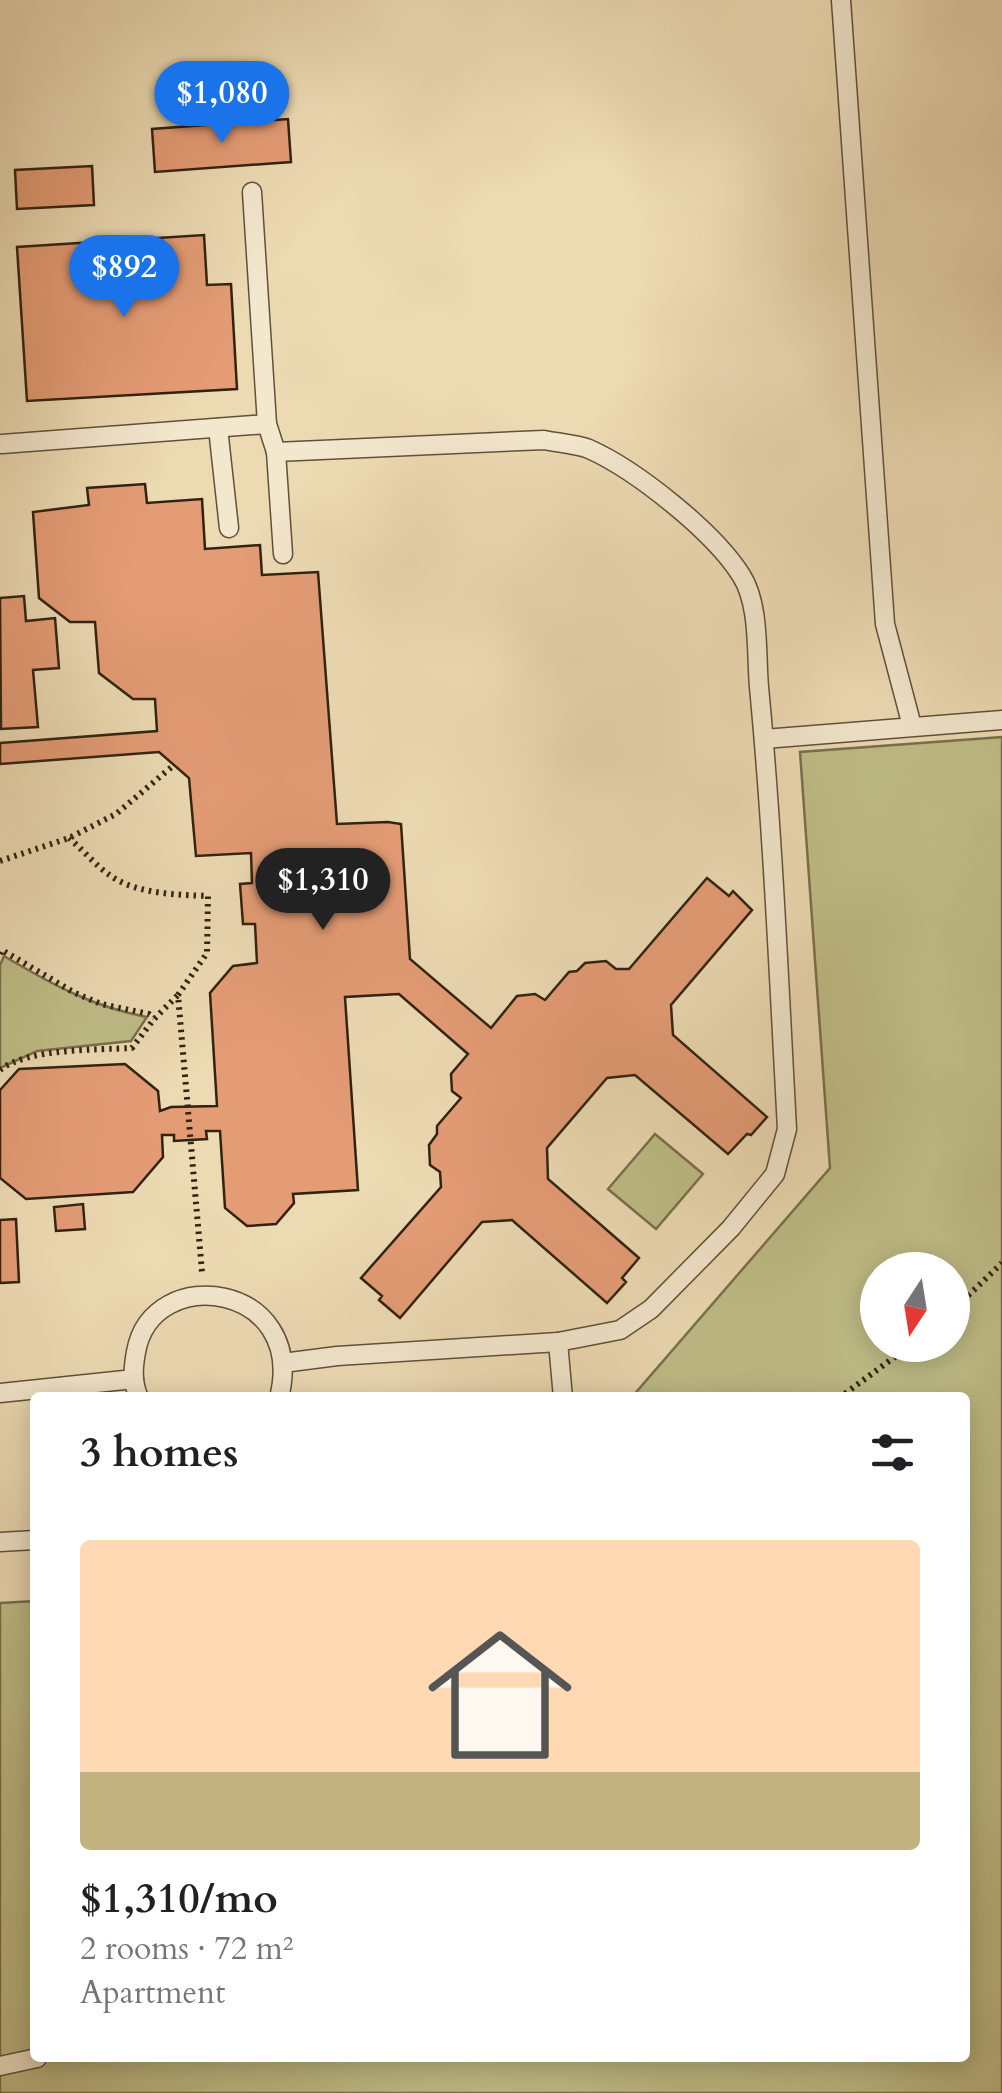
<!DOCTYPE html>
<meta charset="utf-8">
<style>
body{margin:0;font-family:Cardo,serif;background:#f6f6f6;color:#202124;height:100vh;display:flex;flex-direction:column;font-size:38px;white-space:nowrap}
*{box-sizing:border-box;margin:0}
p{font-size:32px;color:#757577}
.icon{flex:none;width:55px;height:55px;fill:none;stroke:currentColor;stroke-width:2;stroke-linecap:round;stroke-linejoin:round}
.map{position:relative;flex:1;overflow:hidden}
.side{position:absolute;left:30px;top:1392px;width:940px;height:670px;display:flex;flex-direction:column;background:#fff;border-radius:10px;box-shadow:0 5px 25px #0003}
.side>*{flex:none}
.needle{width:65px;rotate:192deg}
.tools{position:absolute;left:860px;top:1252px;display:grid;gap:20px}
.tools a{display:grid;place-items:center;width:110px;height:110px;border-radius:50%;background:#fff;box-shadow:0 5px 25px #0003;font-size:50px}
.price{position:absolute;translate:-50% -85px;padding:0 22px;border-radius:35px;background:#1a73e8;color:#fff;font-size:32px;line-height:65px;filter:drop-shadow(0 2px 5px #0008)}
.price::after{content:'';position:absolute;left:50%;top:60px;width:30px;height:22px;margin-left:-15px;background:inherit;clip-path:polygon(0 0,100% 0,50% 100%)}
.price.current{background:#222;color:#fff}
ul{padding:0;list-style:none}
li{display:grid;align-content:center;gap:20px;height:530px;padding:0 50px}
li span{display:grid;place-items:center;height:310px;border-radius:10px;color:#555}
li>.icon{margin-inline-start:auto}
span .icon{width:180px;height:180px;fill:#fffc;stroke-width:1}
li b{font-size:42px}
h2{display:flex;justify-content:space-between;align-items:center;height:120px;padding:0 50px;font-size:42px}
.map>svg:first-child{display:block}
.green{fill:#bfbd87;stroke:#78704c;stroke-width:2.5;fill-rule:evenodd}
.building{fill:#e49c75;stroke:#312311;stroke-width:2.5}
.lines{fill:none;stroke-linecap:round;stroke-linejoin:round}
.lane-casing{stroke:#60513a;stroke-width:21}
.path{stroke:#312311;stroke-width:6;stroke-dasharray:2.5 5;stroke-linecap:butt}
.lane{stroke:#f3e7ce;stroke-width:18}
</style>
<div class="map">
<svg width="1002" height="2093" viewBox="0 0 1002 2093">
<rect width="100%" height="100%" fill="#ecdab3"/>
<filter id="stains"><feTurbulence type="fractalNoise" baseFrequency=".002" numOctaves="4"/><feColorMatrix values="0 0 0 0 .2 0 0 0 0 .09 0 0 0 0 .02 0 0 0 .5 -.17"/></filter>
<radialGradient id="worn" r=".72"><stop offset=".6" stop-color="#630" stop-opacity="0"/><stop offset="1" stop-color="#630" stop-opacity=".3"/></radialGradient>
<!-- green -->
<g class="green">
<path d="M1002,737V2093H0V1603L35,1601V2058H965V1398L632,1397L830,1168L800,752ZM878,1270H952V1345H878Z"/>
<path d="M4,956C51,984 93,1007 147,1017L131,1041L37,1051L0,1068V965Z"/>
<polygon points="655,1134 703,1174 656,1229 608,1189"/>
</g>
<!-- building -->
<g class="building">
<polygon points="288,119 291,162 155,172 152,129"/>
<polygon points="92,166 94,205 17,209 15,170"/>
<polygon points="204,235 207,285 231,284 237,389 27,401 17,247"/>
<polygon points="145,484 147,503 202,499 205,549 260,545 262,575 318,572 337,824 388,822 401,824 410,959 491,1028 517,996 535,994 545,1000 569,972 577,971 585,963 606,961 616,969 629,969 707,878 729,896 733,891 752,910 671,1005 673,1035 767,1117 751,1135 747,1134 728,1154 635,1075 607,1078 547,1148 548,1179 639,1258 622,1278 626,1282 607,1303 512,1220 482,1222 400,1318 379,1300 382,1296 361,1278 441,1187 440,1172 430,1165 429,1145 437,1134 437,1126 461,1098 452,1091 451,1074 468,1054 399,994 345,997 358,1190 293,1194 294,1203 276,1224 247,1226 225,1208 220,1131 206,1131 207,1139 174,1141 174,1135 162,1135 163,1157 133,1192 26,1199 0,1178 0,1090 19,1069 125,1064 158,1091 160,1111 171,1107 217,1106 210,993 233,966 257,963 255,924 243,924 240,884 252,883 251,853 196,856 189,778 159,752 0,764 0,743 157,731 155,699 133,699 99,673 95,622 70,622 39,598 33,512 89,505 87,488"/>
<polygon points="24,596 26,621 55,618 59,668 33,670 38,727 1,729 0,598"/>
<polygon points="83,1204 85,1229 56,1231 54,1207"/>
<polygon points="16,1219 19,1282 0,1283 0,1220"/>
</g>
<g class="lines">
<!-- lane casing -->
<g class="lane-casing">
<g id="lane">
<polyline points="841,0 885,624 912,726"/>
<path d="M252,192L267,424L276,452L544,440C558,443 576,444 589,449C636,470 713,531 741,575C760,604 756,653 759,687C773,834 779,982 787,1129L775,1174L731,1228L651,1309L620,1330L558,1342L337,1356L283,1363"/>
<polyline points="218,428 229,528"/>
<polyline points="2,444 267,424"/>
<polyline points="276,452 283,554"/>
<polyline points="764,739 1002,720"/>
<polyline points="558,1342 563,1398"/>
<polyline points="0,1393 134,1379"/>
<path d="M139,1398C132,1382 133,1368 136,1352C152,1261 308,1283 279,1398"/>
<polyline points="0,1542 35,1540"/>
<polyline points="0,2066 37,2058"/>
</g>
</g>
<!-- path -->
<g class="path">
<path d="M69,838C83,850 96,866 111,876C136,894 179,895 208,896L207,953L178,995L202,1272"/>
<polyline points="0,861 69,838 116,814 174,765"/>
<polyline points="0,954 2,950 75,993 101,1004 149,1014 154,1018"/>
<path d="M0,1070C28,1048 96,1050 132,1048L154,1019L178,995"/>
<polyline points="952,1311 1002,1263"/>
<polyline points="839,1398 911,1345"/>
</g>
<!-- lane -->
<use href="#lane" class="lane"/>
</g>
<rect width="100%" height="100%" filter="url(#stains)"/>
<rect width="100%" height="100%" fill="url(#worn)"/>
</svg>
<div class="tools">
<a><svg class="needle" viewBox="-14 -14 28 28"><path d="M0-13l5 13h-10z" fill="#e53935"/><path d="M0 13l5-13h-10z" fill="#757577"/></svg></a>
</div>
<b class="price" style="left:222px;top:146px">$1,080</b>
<b class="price" style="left:124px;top:320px">$892</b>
<b class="price current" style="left:323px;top:933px">$1,310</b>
<section class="side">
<h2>3 homes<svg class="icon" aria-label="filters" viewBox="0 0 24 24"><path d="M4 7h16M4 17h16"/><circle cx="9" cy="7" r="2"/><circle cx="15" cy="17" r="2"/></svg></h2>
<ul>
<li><span style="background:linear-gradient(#ffd9b3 75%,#c2b280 0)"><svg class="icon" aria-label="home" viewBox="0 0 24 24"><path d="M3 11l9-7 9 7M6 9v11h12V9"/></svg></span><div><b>$1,310/mo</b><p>2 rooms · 72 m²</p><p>Apartment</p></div></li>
</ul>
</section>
</div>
